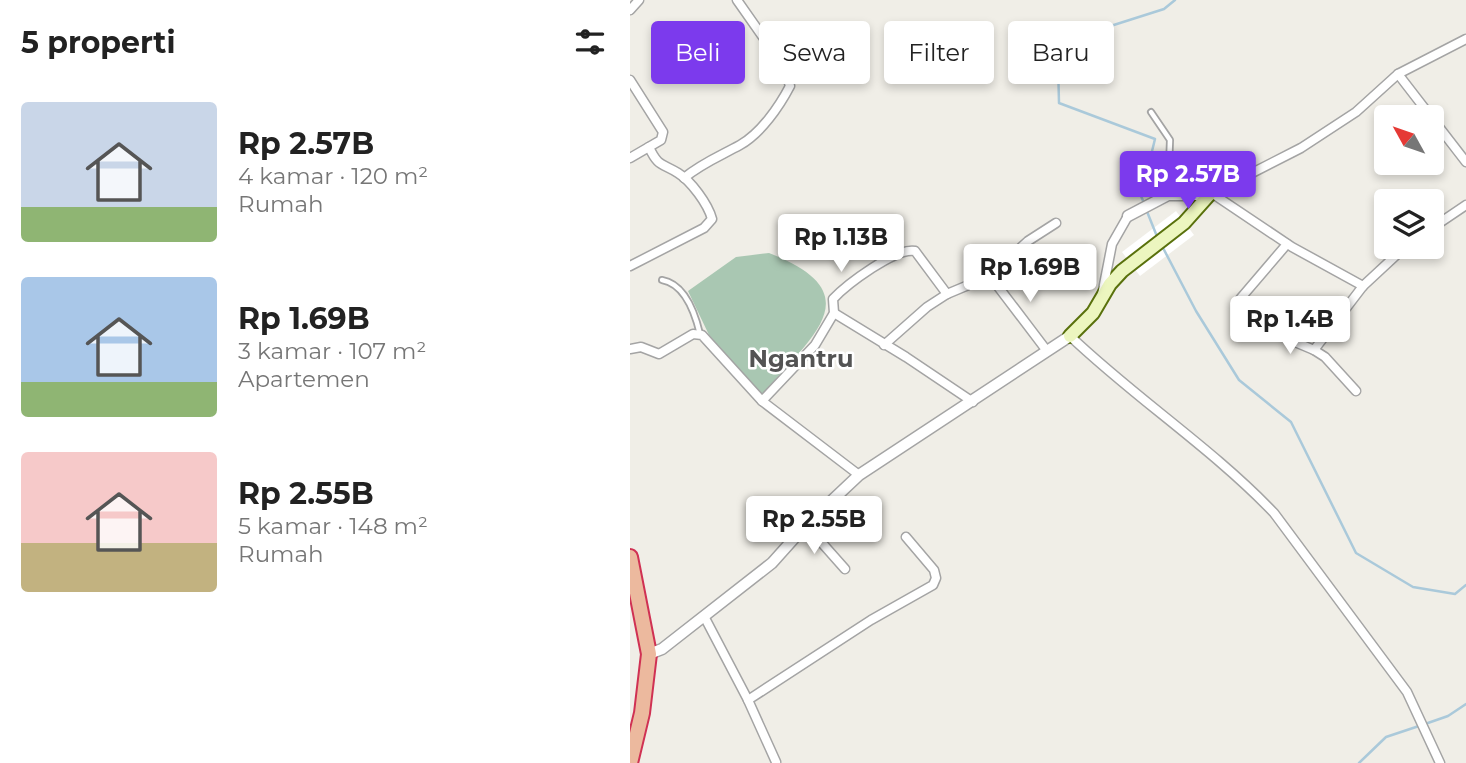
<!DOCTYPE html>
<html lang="id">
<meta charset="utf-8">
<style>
body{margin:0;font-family:Montserrat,sans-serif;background:#f6f6f6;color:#222;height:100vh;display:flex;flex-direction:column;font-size:26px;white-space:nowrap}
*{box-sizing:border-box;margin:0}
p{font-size:23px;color:#767676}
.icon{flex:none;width:38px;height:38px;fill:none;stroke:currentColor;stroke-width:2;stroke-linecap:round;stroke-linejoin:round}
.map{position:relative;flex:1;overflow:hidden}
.sheet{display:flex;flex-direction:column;background:#fff;width:630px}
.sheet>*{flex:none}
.top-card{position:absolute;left:21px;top:21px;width:665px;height:63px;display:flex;gap:14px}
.needle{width:46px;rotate:310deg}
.buttons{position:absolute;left:744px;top:105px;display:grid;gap:14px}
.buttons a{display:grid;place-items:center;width:70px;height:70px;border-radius:7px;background:#fff;box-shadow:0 4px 10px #0003;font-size:35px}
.price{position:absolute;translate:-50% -60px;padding:0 16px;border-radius:7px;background:#fff;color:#222;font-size:23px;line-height:46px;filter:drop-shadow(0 2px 4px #0008)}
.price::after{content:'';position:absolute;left:50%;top:42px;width:21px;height:16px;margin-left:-10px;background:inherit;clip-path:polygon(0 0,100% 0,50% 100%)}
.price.active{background:#7c3aed;color:#fff}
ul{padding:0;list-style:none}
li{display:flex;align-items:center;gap:21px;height:175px;padding:0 21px}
li span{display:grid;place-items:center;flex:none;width:196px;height:140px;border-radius:7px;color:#555}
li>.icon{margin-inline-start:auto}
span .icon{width:84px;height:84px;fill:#fffc;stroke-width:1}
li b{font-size:30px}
h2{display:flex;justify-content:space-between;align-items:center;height:84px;padding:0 21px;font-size:30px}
.chip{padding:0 24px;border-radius:7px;background:#fff;box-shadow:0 4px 10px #0003;font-size:24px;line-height:63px}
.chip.active{background:#7c3aed;color:#fff}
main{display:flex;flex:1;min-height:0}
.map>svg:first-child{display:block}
.cemetery{fill:#a9c7b2}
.pier{fill:#fff}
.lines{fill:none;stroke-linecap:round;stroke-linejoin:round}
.stream{stroke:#aac9da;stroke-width:2.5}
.service-casing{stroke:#a4a4a4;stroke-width:8}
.minor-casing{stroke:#a4a4a4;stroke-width:11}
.tertiary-casing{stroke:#a4a4a4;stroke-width:13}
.secondary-casing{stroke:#59710c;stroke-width:16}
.trunk-casing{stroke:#d03153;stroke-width:18}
.service{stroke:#fff;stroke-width:4.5}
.minor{stroke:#fff;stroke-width:8}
.tertiary{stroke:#fff;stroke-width:10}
.secondary{stroke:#ecf6bf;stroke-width:12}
.trunk{stroke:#ecb99e;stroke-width:14}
.labels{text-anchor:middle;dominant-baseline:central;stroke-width:5;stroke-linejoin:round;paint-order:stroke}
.quarter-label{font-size:24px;font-weight:bold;fill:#535353;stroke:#fff}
</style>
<main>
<section class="sheet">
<h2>5 properti<svg class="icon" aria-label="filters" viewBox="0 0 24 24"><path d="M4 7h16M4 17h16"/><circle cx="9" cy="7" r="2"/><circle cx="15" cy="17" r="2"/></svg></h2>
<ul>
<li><span style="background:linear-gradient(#c9d6e8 75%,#8fb573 0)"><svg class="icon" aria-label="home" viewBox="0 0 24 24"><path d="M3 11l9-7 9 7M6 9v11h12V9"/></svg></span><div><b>Rp 2.57B</b><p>4 kamar · 120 m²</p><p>Rumah</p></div></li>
<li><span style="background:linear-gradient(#a9c7e8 75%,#8fb573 0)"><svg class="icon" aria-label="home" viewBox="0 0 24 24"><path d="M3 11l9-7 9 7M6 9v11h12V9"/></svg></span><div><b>Rp 1.69B</b><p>3 kamar · 107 m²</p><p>Apartemen</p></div></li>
<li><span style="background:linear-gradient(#f6c9c9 65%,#c2b280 0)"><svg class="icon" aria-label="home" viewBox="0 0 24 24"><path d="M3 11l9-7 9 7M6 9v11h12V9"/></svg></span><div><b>Rp 2.55B</b><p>5 kamar · 148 m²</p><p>Rumah</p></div></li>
</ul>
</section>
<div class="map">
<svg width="836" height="763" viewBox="0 0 836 763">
<rect width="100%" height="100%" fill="#f0eee7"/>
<!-- cemetery -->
<path class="cemetery" d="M139,253C245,294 179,338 132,395L79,335L58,291L106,257Z"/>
<!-- pier -->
<polygon class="pier" points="546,211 564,235 510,276 492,252"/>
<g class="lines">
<!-- stream -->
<g class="stream">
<polyline points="514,203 511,196 525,139 429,103 428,63 468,30 534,9 545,0"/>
<polyline points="516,209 528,239"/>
<polyline points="531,244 566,311 609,380 661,422 726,553 783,587 825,594 836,585"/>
<polyline points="795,724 818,716 836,704"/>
<polyline points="729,763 756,737 789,726"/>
</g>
<!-- service casing -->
<g class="service-casing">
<g id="service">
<polyline points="521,112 540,140 538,194"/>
<path d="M32,280C55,284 65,313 70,334"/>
</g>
</g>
<!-- minor casing -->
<g class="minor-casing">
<g id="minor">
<polyline points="0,10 9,0"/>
<polyline points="768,74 836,162"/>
<polyline points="0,80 33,132 31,140 0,158"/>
<path d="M54,178C72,163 90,156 110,145C131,133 149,107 160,86L154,67L107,0"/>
<polyline points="583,194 662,247 733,286"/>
<polyline points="579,195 671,148 726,112 768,74 836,39"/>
<polyline points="802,228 836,205"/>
<polyline points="657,244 610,299 665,342 684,350 733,286 775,247"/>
<path d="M0,266L74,228L82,219C78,204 61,181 48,173C32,163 28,167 19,147"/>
<polyline points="360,276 417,351"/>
<polyline points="472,295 482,244 498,216"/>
<polyline points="204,313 276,357 343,402"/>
<path d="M440,336C505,398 583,449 644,513L777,692L810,763"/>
<polyline points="254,345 297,307 317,294 360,276 398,241 426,223"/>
<polyline points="0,349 11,347 29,354 63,334 72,335 132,401 229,475"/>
<polyline points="684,350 695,357 726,391"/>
<path d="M132,401L185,345L204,313L203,299C216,285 266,247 285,251L317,294"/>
<polyline points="176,525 215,569"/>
<polyline points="75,618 118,700 146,762"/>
<polyline points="118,700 241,620 303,585 306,578 304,570 276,537"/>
</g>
</g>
<!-- tertiary casing -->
<g class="tertiary-casing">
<g id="tertiary">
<polyline points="498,216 538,195 579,195"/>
<polyline points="19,654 32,649 142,563 176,525 229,475 440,336"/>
</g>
</g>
<!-- secondary casing -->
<g class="secondary-casing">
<polyline id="secondary" points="440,336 463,313 480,284 492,271 554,223 579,195"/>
</g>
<!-- trunk casing -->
<g class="trunk-casing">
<polyline id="trunk" points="0,557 19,654 12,713 0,763"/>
</g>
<!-- service -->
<use href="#service" class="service"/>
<!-- minor -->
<use href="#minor" class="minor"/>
<!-- tertiary -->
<use href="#tertiary" class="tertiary"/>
<!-- secondary -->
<use href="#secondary" class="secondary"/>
<!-- trunk -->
<use href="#trunk" class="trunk"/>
</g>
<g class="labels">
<!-- quarter labels -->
<g class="quarter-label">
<text x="171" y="358">Ngantru</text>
</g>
</g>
</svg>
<div class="buttons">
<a><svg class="needle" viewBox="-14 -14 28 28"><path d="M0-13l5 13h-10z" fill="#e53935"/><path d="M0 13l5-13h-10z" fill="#767676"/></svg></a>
<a><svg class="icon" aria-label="layers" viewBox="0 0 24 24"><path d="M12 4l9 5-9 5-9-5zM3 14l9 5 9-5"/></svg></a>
</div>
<b class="price active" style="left:558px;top:211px">Rp 2.57B</b>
<b class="price" style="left:211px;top:274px">Rp 1.13B</b>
<b class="price" style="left:400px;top:304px">Rp 1.69B</b>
<b class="price" style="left:660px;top:356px">Rp 1.4B</b>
<b class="price" style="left:184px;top:556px">Rp 2.55B</b>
<div class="top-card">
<a class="chip active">Beli</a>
<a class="chip">Sewa</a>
<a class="chip">Filter</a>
<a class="chip">Baru</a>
</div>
</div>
</main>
